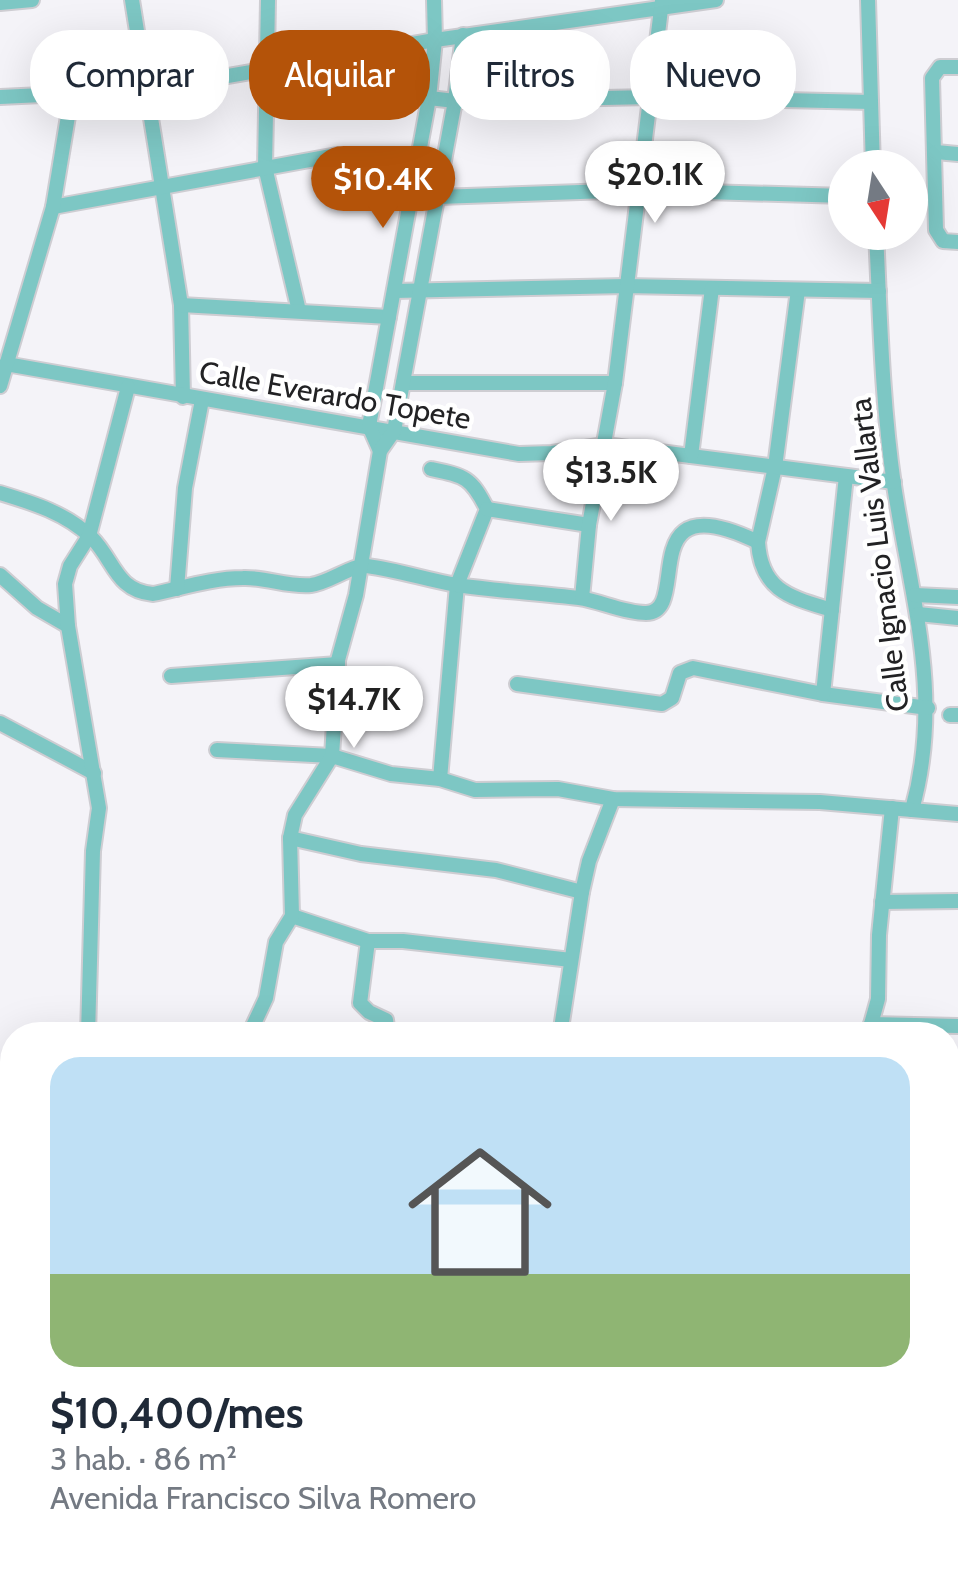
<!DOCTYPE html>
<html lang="es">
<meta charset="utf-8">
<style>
body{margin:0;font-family:Cabin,sans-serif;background:#f2f2f3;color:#1f2937;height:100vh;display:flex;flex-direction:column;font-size:38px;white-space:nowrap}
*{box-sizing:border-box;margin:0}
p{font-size:32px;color:#747a83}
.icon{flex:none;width:55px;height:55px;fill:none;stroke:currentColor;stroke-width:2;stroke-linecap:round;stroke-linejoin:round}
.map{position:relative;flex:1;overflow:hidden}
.drawer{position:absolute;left:0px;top:1022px;width:960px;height:552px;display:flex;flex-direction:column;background:#fff;border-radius:40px 40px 0 0;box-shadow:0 10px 40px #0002}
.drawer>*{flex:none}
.hud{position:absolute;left:30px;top:30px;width:900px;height:90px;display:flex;gap:20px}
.needle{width:65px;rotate:168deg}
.buttons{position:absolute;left:828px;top:150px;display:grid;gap:20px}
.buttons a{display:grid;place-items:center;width:100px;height:100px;border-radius:50%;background:#fff;box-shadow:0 10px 40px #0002;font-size:50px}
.price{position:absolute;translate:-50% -85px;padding:0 22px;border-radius:35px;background:#fff;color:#222;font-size:32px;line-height:65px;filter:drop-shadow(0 2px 5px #0008)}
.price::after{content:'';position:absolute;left:50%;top:60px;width:30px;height:22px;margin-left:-15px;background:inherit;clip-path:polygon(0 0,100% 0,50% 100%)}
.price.selected{background:#b45309;color:#fff}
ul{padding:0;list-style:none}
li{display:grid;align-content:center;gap:20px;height:530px;padding:0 50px}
li span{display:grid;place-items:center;height:310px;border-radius:30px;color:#555}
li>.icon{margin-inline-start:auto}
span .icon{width:180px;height:180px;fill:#fffc;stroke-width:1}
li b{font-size:42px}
.pill{padding:0 35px;border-radius:40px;background:#fff;box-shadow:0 10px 40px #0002;font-size:35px;line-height:90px}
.pill.selected{background:#b45309;color:#fff}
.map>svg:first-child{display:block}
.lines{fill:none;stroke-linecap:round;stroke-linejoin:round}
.minor-casing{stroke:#cecdd2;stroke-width:18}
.minor{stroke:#7dc7c4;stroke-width:14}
.labels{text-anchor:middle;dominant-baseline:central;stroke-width:9;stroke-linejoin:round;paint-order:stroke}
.street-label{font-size:30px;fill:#222224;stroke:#fff}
</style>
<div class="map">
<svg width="958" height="1574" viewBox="0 0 958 1574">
<rect width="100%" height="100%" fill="#f4f3f8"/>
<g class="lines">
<!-- minor casing -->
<g class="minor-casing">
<g id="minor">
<polyline points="132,0 181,305 183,397"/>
<polyline points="268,0 265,167 299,311"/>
<polyline points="868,0 873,168"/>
<polyline points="0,3 32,0"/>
<polyline points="958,67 940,67 932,78 936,230 943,241 958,242"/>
<polyline points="0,97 147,90 435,40 716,0"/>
<polyline points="429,98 455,101 651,97 871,102"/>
<polyline points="936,152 958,154"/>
<polyline points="412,192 438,197 638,190 845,196"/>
<polyline points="53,207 337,155"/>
<path d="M876,232C880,315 882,403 894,485C911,599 944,695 912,810"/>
<path d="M798,290L775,467L758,542C761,591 790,597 832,610"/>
<polyline points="394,291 626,286 879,291"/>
<polyline points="181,305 389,317"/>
<polyline points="6,364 519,454 552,453 605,445 894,482"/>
<polyline points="403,383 615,383"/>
<polyline points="0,386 53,207 72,92"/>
<polyline points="380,451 369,426 429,98 435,40 434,0"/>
<polyline points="691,456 712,288"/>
<path d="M431,469C465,476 471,477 487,509L457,585L440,779"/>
<path d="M0,493C33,503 66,513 92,538C114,560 116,591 153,594C182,588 213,578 243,578C266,577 287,587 311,585C329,583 353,564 367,566C398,570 427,580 457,585C497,591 538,593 579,598C600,601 624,613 646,613C693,613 630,480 758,542"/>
<polyline points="487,509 589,525"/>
<polyline points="0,575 37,608 68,626"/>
<polyline points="177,589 185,488 202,400"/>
<polyline points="915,595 958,597"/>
<polyline points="582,598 589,525 615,383 662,1"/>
<polyline points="918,614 958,618"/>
<polyline points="171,676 338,664"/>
<polyline points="517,684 662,704 672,698 680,673 693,668 823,694 928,708"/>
<polyline points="823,694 846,476"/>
<polyline points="950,715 958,715"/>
<polyline points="0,723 94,773"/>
<polyline points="217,750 332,756 391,774 440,779 475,790 558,789 613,799 820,802 958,814"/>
<polyline points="290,838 361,854 496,870 582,892"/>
<polyline points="882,902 958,901"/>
<polyline points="292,916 368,941 403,941 571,960"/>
<polyline points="368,941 360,1003 369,1012 386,1020 388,1035"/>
<polyline points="871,1024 958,1026"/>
<polyline points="88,1035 93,851 99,808 68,626 65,584 70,566 89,536 128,387"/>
<polyline points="253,1035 252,1028 266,998 276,942 292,916 290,838 295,815 332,756 338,660 356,595 380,451 394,431 455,101 463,35"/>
<polyline points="560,1035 582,892 589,861 613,799"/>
<polyline points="868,1035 878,999 879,935 892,808"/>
<polyline points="0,1145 12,1152"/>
<polyline points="0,1229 12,1236"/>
<polyline points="0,1325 12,1331"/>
<polyline points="3,1436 12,1416"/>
<polyline points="948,1438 958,1438"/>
<polyline points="948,1534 958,1534"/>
<polyline points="307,1562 308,1573"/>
<polyline points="407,1562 408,1574"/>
<polyline points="504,1562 504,1574"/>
<polyline points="600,1562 601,1574"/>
<polyline points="698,1562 698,1574"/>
<polyline points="801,1562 801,1574"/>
<polyline points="902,1574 902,1562"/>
</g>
</g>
<!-- minor -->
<use href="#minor" class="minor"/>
</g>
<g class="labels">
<!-- street labels -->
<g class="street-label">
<text transform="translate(335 395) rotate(10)">Calle Everardo Topete</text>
<text transform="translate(879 555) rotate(-97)">Calle Ignacio Luis Vallarta</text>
</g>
</g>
</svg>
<div class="buttons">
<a><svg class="needle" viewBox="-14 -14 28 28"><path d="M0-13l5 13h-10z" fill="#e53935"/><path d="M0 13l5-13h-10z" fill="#747a83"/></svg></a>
</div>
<b class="price" style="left:655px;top:226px">$20.1K</b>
<b class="price selected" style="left:383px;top:231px">$10.4K</b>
<b class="price" style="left:611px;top:524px">$13.5K</b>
<b class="price" style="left:354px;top:751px">$14.7K</b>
<div class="hud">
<a class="pill">Comprar</a>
<a class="pill selected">Alquilar</a>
<a class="pill">Filtros</a>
<a class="pill">Nuevo</a>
</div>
<section class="drawer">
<ul>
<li><span style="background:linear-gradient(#bfe0f5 70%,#8fb573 0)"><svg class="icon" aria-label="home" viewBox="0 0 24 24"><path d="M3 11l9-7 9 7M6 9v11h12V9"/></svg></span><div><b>$10,400/mes</b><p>3 hab. · 86 m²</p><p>Avenida Francisco Silva Romero</p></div></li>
</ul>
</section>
</div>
